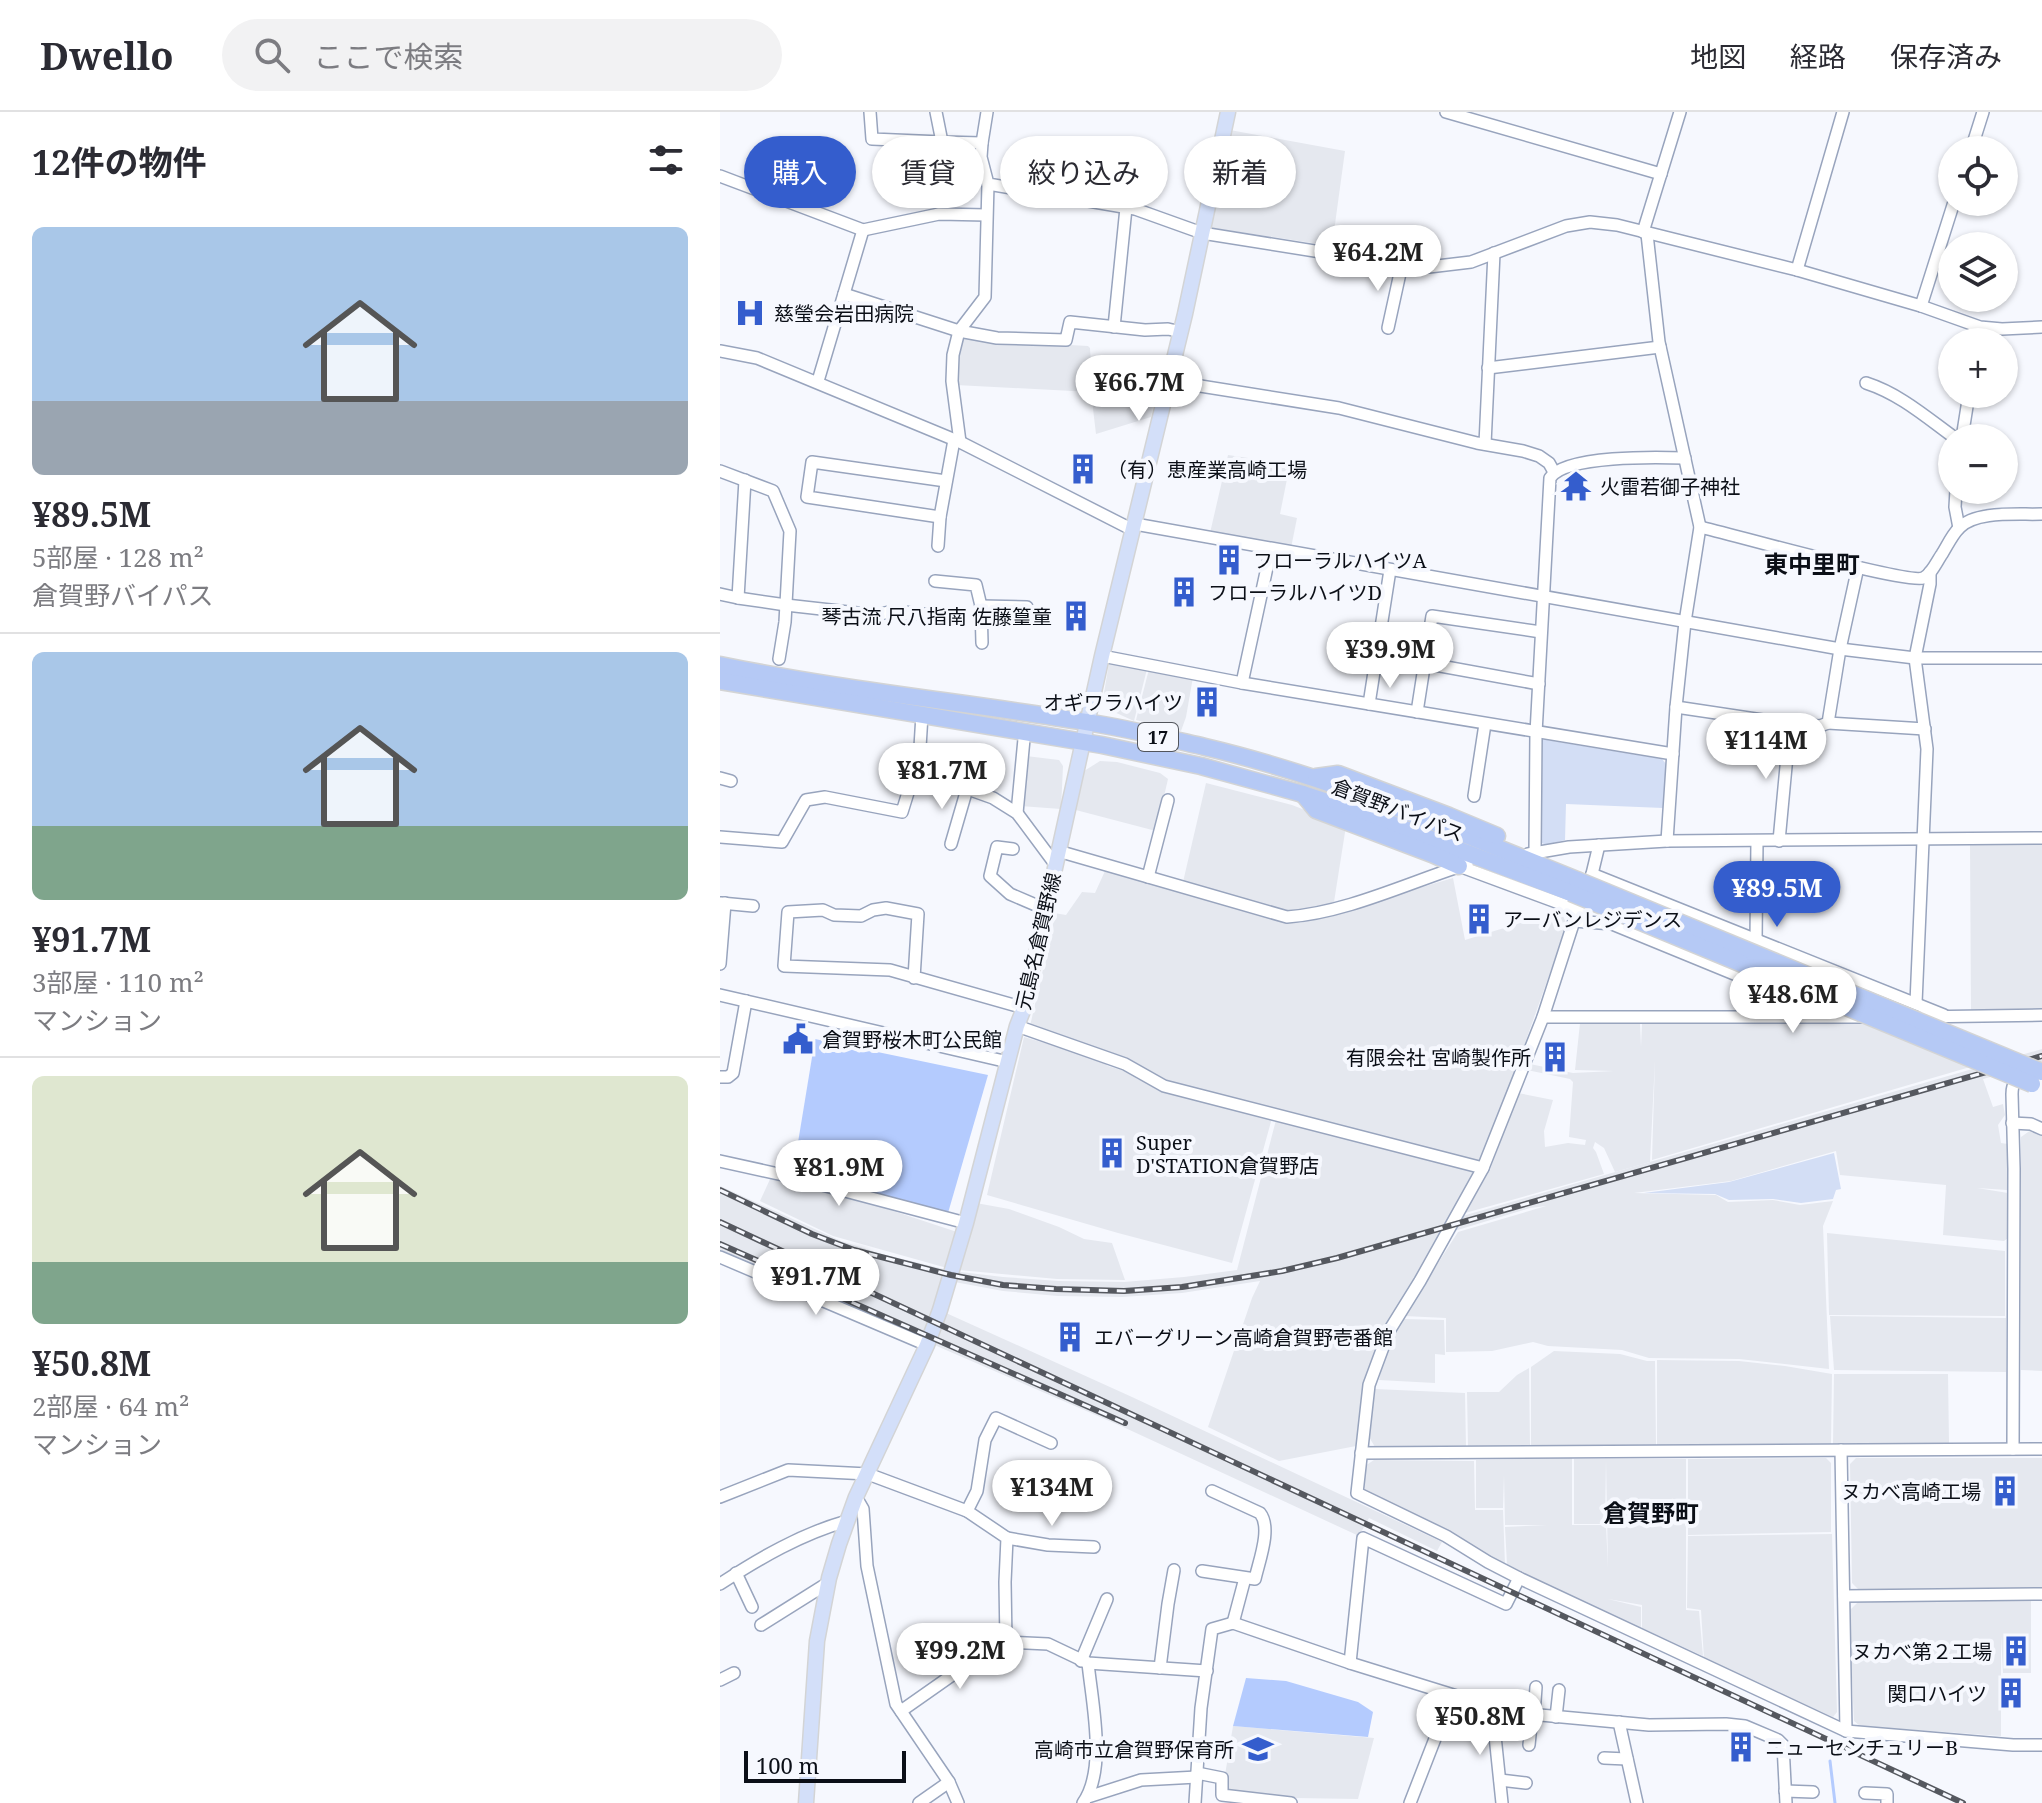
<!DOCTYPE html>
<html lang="ja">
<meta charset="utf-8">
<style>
body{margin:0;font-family:"Noto Serif","Noto Sans JP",serif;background:#f2f2f3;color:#2b2b33;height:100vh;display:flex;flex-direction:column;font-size:30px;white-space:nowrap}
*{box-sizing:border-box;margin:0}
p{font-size:26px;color:#7c7c81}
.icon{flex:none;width:44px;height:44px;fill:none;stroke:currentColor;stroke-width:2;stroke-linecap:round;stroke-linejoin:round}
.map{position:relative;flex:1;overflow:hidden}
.panel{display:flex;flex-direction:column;background:#fff;width:720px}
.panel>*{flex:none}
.guide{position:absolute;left:24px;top:24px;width:760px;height:72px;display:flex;gap:16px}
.fabs{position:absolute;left:1218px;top:24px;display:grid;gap:16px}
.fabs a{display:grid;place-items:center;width:80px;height:80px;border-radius:50%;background:#fff;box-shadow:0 2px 6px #0004;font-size:40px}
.scale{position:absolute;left:24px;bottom:20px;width:162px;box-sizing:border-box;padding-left:8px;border:4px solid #0b0f17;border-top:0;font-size:22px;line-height:28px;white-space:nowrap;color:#0b0f17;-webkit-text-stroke:6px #f6f8fe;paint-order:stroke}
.price{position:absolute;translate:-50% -68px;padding:0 18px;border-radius:28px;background:#fff;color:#222;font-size:26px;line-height:52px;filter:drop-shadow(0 2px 4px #0008)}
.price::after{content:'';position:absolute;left:50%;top:48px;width:24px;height:18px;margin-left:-12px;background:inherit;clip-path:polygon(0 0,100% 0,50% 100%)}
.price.active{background:#345dcd;color:#fff}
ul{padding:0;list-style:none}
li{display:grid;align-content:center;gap:16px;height:424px;padding:0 32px}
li+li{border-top:2px solid #e1e1e2}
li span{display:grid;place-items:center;height:248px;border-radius:12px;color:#555}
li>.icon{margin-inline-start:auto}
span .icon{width:144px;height:144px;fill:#fffc;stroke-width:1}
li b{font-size:34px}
h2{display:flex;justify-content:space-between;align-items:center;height:96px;padding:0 32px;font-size:34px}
.tag{padding:0 28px;border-radius:36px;background:#fff;box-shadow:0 2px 6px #0004;font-size:28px;line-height:72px}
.tag.active{background:#345dcd;color:#fff}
header{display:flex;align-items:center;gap:48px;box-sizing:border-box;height:112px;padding:0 40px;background:#fff;border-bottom:2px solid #e1e1e2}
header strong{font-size:38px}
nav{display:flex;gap:44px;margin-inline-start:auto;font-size:28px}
.search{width:560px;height:72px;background:#f2f2f3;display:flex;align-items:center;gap:20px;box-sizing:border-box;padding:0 28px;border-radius:44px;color:#7c7c81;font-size:30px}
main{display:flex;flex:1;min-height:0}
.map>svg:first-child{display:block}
.built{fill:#e5e8ef}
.green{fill:#d3def5}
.water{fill:#b4cbfe}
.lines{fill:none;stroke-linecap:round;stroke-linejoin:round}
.stream{stroke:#b4cbfe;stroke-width:3}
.minor-casing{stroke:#98a4bd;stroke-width:14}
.major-casing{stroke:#d3d4d5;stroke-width:17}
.highway-casing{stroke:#d3d4d5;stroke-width:19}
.minor{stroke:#fff;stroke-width:11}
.major{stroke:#d3dff9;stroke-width:14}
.highway{stroke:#b5c9f5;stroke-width:16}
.rail-casing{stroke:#55585f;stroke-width:6}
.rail{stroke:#f6f8fe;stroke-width:3;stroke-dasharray:9;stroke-linecap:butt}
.highway-bridge-casing{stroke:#d3d4d5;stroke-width:19;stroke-linecap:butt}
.highway-bridge{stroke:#b5c9f5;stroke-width:16}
.labels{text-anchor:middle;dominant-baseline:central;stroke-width:8;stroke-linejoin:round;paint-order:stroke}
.shield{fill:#f6f8fe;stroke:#52555c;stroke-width:2}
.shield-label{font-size:18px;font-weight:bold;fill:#0b0f17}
.poi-label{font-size:20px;fill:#0b0f17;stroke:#f6f8fe;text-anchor:start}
.street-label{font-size:20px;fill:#0b0f17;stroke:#f6f8fe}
.quarter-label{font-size:24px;font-weight:bold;fill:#0b0f17;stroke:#f6f8fe}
</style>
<header>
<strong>Dwello</strong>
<div class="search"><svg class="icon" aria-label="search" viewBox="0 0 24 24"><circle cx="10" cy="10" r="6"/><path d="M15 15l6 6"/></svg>ここで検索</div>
<nav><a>地図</a><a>経路</a><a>保存済み</a></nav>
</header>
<main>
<section class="panel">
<h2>12件の物件<svg class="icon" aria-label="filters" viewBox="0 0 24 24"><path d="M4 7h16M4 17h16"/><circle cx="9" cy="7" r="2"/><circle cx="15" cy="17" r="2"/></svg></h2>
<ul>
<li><span style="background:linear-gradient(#a9c7e8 70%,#9aa5b1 0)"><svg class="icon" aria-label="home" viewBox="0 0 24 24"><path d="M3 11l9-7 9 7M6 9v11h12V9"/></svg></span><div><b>¥89.5M</b><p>5部屋 · 128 m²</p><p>倉賀野バイパス</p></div></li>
<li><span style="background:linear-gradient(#a9c7e8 70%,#7fa58c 0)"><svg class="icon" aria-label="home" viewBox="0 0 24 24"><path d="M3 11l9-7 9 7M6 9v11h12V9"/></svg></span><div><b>¥91.7M</b><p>3部屋 · 110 m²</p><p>マンション</p></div></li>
<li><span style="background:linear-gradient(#dfe7d0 75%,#7fa58c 0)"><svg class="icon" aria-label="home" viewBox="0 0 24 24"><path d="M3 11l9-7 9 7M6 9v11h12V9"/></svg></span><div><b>¥50.8M</b><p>2部屋 · 64 m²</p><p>マンション</p></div></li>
</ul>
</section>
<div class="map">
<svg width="1322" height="1691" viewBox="0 0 1322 1691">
<rect width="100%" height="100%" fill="#f6f8fe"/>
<!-- built -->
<g class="built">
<polygon points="510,18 625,39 612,134 487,115"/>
<polygon points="242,225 276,229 368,234 370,236 371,252 444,250 431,305 376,322 371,280 236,273 235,243"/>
<polygon points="508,343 570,352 560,402 577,406 571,436 490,421"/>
<polygon points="389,551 427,557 414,609 392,599 384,581"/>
<polygon points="429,557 473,565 466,605 461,619 416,608"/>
<polygon points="306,644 339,648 343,654 341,697 300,694"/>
<polygon points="380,649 397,650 440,661 448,667 436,719 352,697 361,661"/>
<polygon points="486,671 572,693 626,714 614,790 586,800 567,799 463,770"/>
<polygon points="1250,732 1322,732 1322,898 1251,899"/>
<polygon points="385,759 580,811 733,766 745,828 820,805 843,804 847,813 763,1049 756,1051 445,972 310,914 332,818 334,801 346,803 362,780 375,781"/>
<polygon points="1139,910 1250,955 932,1048 935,948 930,1050 895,1060 884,1036 875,1030 873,1036 876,1040 884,1062 745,1101 770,1058 798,981 833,988 824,1019 825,1035 848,1031 865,1033 866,1028 849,1025 853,970 850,967 807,958 810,952 853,961 894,959 855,958 860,911 920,912 921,935 922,912"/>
<polygon points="304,925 376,946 388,954 414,962 417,967 552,1006 512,1151 398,1121 267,1083"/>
<polygon points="1322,937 1322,951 1263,967 1273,995 1283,992 1285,1003 1278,1013 1281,1031 1288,1032 1287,1078 1257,1076 1288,1081 1288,1126 1284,1129 1223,1123 1226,1073 1120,1063 1116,1039 1011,1069 914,1081 996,1083 1008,1090 1053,1088 1080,1093 1113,1089 1103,1114 1109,1257 1019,1247 929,1246 902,1238 828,1234 813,1230 772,1239 726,1240 726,1206 684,1204 738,1120 826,1094 810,1096 721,1123 658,1235 642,1278 642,1293 636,1334 559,1349 488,1315 532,1186 540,1169 462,1181 402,1185 338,1184 283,1179 229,1169 215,1196 412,1285 722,1430 717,1439 649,1406 639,1424 401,1314 0,1140 0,1074 121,1129 158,1141 232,1159 283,1165 339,1169 404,1170 464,1165 517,1158 556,1008 757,1059 732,1107"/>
<polygon points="1311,1018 1322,1023 1322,1259 1301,1258 1301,1025"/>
<polygon points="51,1065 140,1088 237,1120 227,1156 113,1124 40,1089"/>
<polygon points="256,1091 289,1097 339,1115 364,1127 392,1131 405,1168 337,1167 239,1158"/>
<polygon points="1107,1121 1285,1139 1285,1204 1109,1203"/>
<polygon points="1110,1204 1286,1206 1286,1260 1114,1258"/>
<polygon points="683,1207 724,1208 725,1243 715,1242 715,1271 659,1268 666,1237"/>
<polygon points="834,1239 900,1242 927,1249 935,1249 936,1333 811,1334 811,1255"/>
<polygon points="937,1248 1019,1249 1065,1254 1112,1262 1111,1332 937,1333"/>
<polygon points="809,1256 810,1334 748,1335 747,1280 779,1280 797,1263"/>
<polygon points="1114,1262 1228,1262 1229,1331 1113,1332"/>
<polygon points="655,1277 745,1281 746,1335 655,1335 649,1325"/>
<polygon points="852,1346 852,1413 886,1413 888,1456 886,1348 885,1412 854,1412 854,1347 966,1347 966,1498 979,1499 983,1544 922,1516 922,1493 888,1487 921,1495 921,1517 787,1453 785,1415 827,1413 785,1413 784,1363 783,1396 756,1396 756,1348"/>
<polygon points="1106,1346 1111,1351 1111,1420 968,1423 968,1347"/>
<polygon points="1136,1346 1322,1346 1322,1476 1311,1477 1311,1561 1283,1561 1281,1524 1281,1624 1140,1614 1134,1609 1129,1499 1139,1489 1281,1488 1281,1477 1138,1477 1132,1471 1130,1352"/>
<polygon points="654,1348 754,1349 755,1398 783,1398 785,1453 646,1381 643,1372 645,1354"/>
<polygon points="1112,1422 1117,1600 1113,1605 984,1547 981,1498 967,1496 968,1424"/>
<polygon points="513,1614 654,1626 638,1687 575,1686 507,1679 505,1663"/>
</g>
<!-- green -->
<g class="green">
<polygon points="821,627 942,647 946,652 943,696 846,692 845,728 826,733 818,729"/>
<polygon points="1114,1041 1121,1077 1116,1078 1113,1087 1081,1091 1053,1087 1009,1088 995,1082 924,1081 1009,1070"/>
</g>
<!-- water -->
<g class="water">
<polygon points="95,927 268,963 228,1101 73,1061"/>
<polygon points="526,1566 566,1569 638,1590 653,1600 648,1625 513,1614"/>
</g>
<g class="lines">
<!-- stream -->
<polyline class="stream" points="1110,1649 1115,1691"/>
<!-- minor casing -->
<g class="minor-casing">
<g id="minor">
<polyline points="150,0 152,27 222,30"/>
<polyline points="216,0 222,30 262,31"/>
<polyline points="267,0 262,31 261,45 268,72 415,97 482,121 657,149 709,155 751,150 846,114 870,110 897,113 1077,158 1201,194 1260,215 1282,217 1322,215"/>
<polyline points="726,0 941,62"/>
<polyline points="1251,38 1263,0"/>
<polyline points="0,64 143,118 219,102 266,103"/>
<polyline points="923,120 960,0"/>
<polyline points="927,122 939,230 980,415 965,510 956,595 947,729"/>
<polyline points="1077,158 1123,0"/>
<polyline points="124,182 239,219 277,226 346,228 350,210 425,218 448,217 461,220"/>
<polyline points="1201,194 1234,90"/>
<polyline points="394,215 406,96"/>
<polyline points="668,216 682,152"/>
<polyline points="0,239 37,246 240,330 413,418"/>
<polyline points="768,256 940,235"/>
<polyline points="98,269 143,118"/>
<polyline points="449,269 619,296 757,331 803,339 819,344 829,351 834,360"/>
<path d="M1146,271C1180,282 1206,305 1235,326"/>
<polyline points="1242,326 1249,282"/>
<polyline points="240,330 232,269 233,243 239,219 265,185 268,72"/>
<polyline points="765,332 774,141"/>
<polyline points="0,359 53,379 70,419 65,510 59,547"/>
<polyline points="1236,378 1235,395 1239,416"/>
<polyline points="220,405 87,385 92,350 226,369"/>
<polyline points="415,412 1120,537 1195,546 1322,546"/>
<path d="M980,415C1011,422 1186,472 1203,466C1211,463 1217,449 1222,442C1227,434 1232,423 1239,416C1256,398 1299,403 1322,402"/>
<polyline points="218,434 220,405 234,328"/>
<polyline points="215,469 256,473 261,494 262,531"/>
<polyline points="0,482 18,486 66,493 155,503 174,499 212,503"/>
<polyline points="18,486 25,368"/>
<polyline points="261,494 307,495"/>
<polyline points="382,544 522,571 953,642"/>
<polyline points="704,551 819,572"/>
<polyline points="522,571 551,437"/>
<polyline points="649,592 670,458"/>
<polyline points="956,595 1070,612 1100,614 1108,611 1120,537 1138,455"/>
<polyline points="697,600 712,504 821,520"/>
<polyline points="202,603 199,651 203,661 273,686 297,701 335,752"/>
<polyline points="1108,611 1205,617"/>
<polyline points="0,666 11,669"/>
<polyline points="754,684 765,612"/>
<polyline points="297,701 304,627"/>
<polyline points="0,725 62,730 86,688 105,685 182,700 195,658 200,657"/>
<polyline points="1059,729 1070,612"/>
<polyline points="231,732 247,677"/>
<polyline points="879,733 872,762 854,809 823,905 763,1056 700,1169 669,1219 649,1273 637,1381 726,1424 768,1450 799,1466 1126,1619 1293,1633 1322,1633"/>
<polyline points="293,737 277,735 270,764 290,782 325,797"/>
<path d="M338,739L567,805C626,801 690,770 747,752"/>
<path d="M815,741L816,621L830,366C845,343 937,345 965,346"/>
<polyline points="808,742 849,735 947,729 1322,726"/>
<polyline points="739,754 858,798"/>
<polyline points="872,762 1224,903"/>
<polyline points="428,765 448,688"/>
<polyline points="1,791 33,794"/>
<polyline points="854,809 892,812 1036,871"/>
<polyline points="1036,829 1037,729"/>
<polyline points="0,852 5,791"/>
<polyline points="194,866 198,802 166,796 153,798 141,804 114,803 103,798 68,800 64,854 170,858 304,896"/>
<polyline points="0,883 288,950"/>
<polyline points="1196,891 1207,637 1195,546 1210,472 1210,460"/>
<polyline points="823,905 1142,905"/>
<polyline points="1195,905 1322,903"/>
<polyline points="297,914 405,952 444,974 763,1056"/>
<polyline points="0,965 8,965 13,961 26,889"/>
<polyline points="1292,1011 1311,1012 1322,1017"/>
<polyline points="0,1049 72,1065 246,1111"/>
<polyline points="0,1145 207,1233"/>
<path d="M1293,1337L1294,1057L1292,982C1292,971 1296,968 1305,965"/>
<polyline points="1121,1338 1126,1619"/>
<polyline points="641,1341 1322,1337"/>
<polyline points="0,1385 68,1358 148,1362 247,1399 287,1426 285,1470 286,1530 328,1532 368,1551 487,1559"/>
<polyline points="136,1385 143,1397 147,1454 176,1592 229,1670 238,1691"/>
<polyline points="247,1399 257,1379 265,1328 276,1306 331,1331"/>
<polyline points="287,1426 328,1433 374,1435"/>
<path d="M482,1459L535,1467C539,1449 552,1416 540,1401L492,1379"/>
<polyline points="16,1461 32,1495"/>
<path d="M0,1472C40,1446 81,1422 127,1409"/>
<polyline points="1124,1484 1322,1482"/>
<polyline points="513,1511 525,1466"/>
<polyline points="41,1513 108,1471"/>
<polyline points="361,1549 387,1487"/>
<polyline points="630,1551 643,1426 786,1492 799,1466"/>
<polyline points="440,1556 448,1492 454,1458"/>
<polyline points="0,1568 14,1561"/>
<polyline points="772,1595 782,1691"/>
<polyline points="181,1599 238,1559 247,1546 259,1537 270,1533 286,1530"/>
<polyline points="814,1603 816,1575"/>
<polyline points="836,1605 839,1578"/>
<polyline points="899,1610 917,1691"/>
<polyline points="809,1633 812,1603"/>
<polyline points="884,1646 907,1647"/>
<polyline points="477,1661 502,1666 502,1683 571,1691"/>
<polyline points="780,1668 806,1671"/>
<polyline points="1065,1679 1093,1680"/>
<polyline points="1145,1681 1167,1682 1167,1691"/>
<polyline points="368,1685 421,1668 477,1665"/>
<polyline points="199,1691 229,1670"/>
<path d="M363,1691C387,1657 372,1591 368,1551"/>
<polyline points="475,1691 481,1596 492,1517 513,1511 630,1551 772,1595 798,1601 929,1613 1006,1612 1025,1614 1058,1628 1063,1633 1066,1691"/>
<polyline points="690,1691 725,1601 738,1585"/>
</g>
</g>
<!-- major casing -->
<g class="major-casing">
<polyline id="major" points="86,1691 97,1529 109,1466 119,1432 136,1385 207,1233 220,1198 246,1111 297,914 304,896 382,544 465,202 508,0"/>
</g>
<!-- highway casing -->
<g class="highway-casing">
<g id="highway">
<path d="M0,553C121,578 244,590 366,610C406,616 446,626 485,635C613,665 735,719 857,768"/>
<polyline points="0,569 382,633 481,654 583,682 651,704 851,781"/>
<polyline points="596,665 618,662 729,704 777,724"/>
<polyline points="583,682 596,698 712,742 739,754"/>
</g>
</g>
<!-- minor -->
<use href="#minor" class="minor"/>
<!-- major -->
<use href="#major" class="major"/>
<!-- highway -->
<use href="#highway" class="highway"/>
<!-- rail casing -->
<g class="rail-casing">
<g id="rail">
<polyline points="0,1078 92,1122 134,1138 231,1163 283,1173 336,1177 404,1179 462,1175 562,1159 617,1146 1322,944"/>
<polyline points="0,1110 1243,1691"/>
<polyline points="0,1132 405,1311"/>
</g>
</g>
<!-- rail -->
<use href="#rail" class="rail"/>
<!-- highway-bridge casing -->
<g class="highway-bridge-casing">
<g id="highway-bridge">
<polyline points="857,768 1322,960"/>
<polyline points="851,781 1312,972"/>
</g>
</g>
<!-- highway-bridge -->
<use href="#highway-bridge" class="highway-bridge"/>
</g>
<!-- icons -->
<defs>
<g id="hospital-bare" transform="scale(2.4)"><path d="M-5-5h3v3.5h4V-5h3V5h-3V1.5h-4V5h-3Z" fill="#345dcd" stroke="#f6f8fe" stroke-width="2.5" paint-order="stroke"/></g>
<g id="building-bare" transform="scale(2.4)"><path d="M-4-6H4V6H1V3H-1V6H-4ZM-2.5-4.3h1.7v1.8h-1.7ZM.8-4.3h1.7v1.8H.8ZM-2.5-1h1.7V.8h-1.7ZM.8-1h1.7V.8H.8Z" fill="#345dcd" stroke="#f6f8fe" stroke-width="2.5" paint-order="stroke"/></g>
<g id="temple-bare" transform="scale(2.4)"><path d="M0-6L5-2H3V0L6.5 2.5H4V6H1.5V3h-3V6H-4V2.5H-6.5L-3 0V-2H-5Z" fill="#345dcd" stroke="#f6f8fe" stroke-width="2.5" paint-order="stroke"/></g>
<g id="civic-bare" transform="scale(2.4)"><path d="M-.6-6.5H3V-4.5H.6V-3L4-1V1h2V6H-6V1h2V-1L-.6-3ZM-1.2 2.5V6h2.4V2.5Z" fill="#345dcd" stroke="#f6f8fe" stroke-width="2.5" paint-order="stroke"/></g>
<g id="school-bare" transform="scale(2.4)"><path d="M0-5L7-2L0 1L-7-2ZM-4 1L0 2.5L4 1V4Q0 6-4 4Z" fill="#345dcd" stroke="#f6f8fe" stroke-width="2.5" paint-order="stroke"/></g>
</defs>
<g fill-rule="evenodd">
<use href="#hospital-bare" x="30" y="201"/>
<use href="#building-bare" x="363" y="357"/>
<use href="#temple-bare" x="856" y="374"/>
<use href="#building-bare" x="509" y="448"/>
<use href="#building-bare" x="464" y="480"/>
<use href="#building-bare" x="356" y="504"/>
<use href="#building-bare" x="487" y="590"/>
<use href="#building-bare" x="759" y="807"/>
<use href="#civic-bare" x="78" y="927"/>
<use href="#building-bare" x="835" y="945"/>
<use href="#building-bare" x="392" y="1041"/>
<use href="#building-bare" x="350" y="1225"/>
<use href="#building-bare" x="1285" y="1379"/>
<use href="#building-bare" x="1296" y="1539"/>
<use href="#building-bare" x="1291" y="1581"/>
<use href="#building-bare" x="1021" y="1635"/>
<use href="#school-bare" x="538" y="1637"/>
</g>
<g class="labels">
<!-- shield labels -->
<rect class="shield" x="418" y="611" width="40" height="28" rx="6"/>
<g class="shield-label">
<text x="438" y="625">17</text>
</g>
<!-- poi labels -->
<g class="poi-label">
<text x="54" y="201">慈瑩会岩田病院</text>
<text x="387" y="357">（有）恵産業高崎工場</text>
<text x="880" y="374">火雷若御子神社</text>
<text x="533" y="448">フローラルハイツA</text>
<text x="488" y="480">フローラルハイツD</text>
<text x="332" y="504" text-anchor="end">琴古流 尺八指南 佐藤篁童</text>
<text x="463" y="590" text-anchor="end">オギワラハイツ</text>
<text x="783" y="807">アーバンレジデンス</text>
<text x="102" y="927">倉賀野桜木町公民館</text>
<text x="811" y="945" text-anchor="end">有限会社 宮崎製作所</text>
<text x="416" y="1030">Super<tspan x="416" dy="23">D'STATION倉賀野店</tspan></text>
<text x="374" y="1225">エバーグリーン高崎倉賀野壱番館</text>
<text x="1261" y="1379" text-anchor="end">ヌカべ高崎工場</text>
<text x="1272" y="1539" text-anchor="end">ヌカべ第２工場</text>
<text x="1267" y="1581" text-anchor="end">関口ハイツ</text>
<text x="1045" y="1635">ニューセンチュリーB</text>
<text x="514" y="1637" text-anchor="end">高崎市立倉賀野保育所</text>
</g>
<!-- street labels -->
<g class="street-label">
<text transform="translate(678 698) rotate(21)">倉賀野バイパス</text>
<text transform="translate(318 829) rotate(-77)">元島名倉賀野線</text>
</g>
<!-- quarter labels -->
<g class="quarter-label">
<text x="1092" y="451">東中里町</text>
<text x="931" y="1400">倉賀野町</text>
</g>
</g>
</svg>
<div class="fabs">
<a><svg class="icon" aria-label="locate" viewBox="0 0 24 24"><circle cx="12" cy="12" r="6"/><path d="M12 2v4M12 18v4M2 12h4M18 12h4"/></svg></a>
<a><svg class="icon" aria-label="layers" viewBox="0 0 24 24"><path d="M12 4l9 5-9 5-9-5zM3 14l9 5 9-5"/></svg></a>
<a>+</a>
<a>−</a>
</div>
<div class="scale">100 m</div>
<b class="price" style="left:658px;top:181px">¥64.2M</b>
<b class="price" style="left:419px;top:311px">¥66.7M</b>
<b class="price" style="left:670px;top:578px">¥39.9M</b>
<b class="price" style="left:1046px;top:669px">¥114M</b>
<b class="price" style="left:222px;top:699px">¥81.7M</b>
<b class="price active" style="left:1057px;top:817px">¥89.5M</b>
<b class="price" style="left:1073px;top:923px">¥48.6M</b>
<b class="price" style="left:119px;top:1096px">¥81.9M</b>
<b class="price" style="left:96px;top:1205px">¥91.7M</b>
<b class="price" style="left:332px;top:1416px">¥134M</b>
<b class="price" style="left:240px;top:1579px">¥99.2M</b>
<b class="price" style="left:760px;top:1645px">¥50.8M</b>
<div class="guide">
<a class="tag active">購入</a>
<a class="tag">賃貸</a>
<a class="tag">絞り込み</a>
<a class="tag">新着</a>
</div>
</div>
</main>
